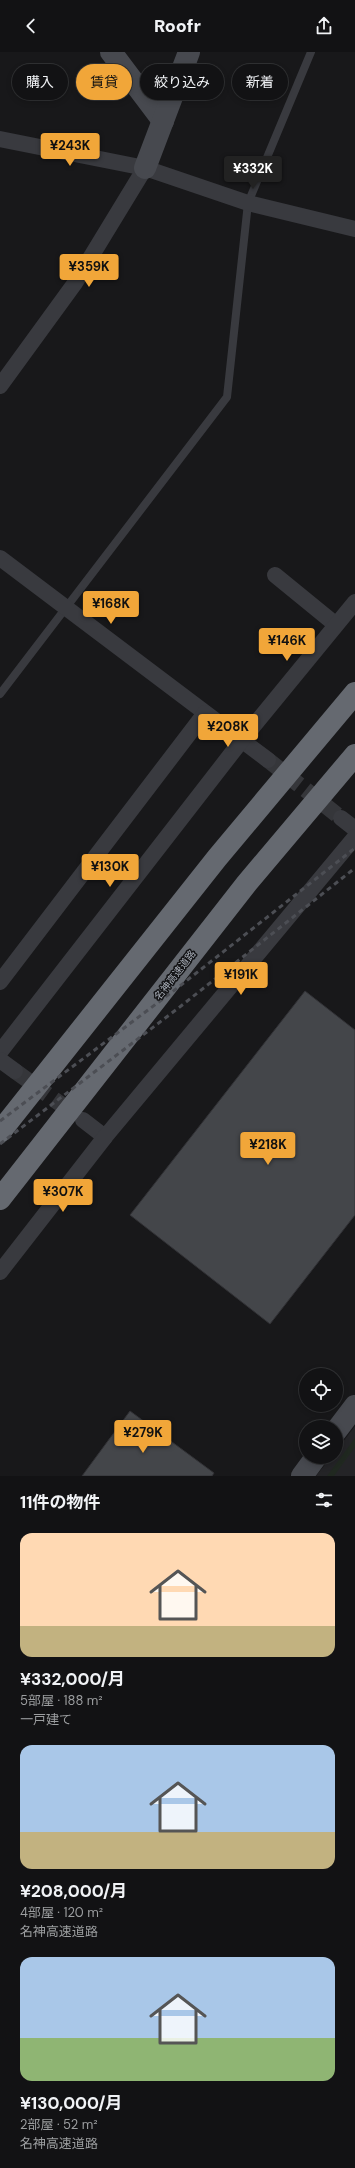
<!DOCTYPE html>
<html lang="ja">
<meta charset="utf-8">
<style>
body{margin:0;font-family:"DM Sans","Noto Sans JP",sans-serif;background:#1b1b1d;color:#f1f3f6;height:100vh;display:flex;flex-direction:column;font-size:15px;white-space:nowrap}
*{box-sizing:border-box;margin:0}
p{font-size:13px;color:#9c9ea0}
.icon{flex:none;width:22px;height:22px;fill:none;stroke:currentColor;stroke-width:2;stroke-linecap:round;stroke-linejoin:round}
.map{position:relative;height:1424px;overflow:hidden}
.panel{display:flex;flex-direction:column;background:#121214;flex:1}
.panel>*{flex:none}
.banner{position:absolute;left:12px;top:12px;width:331px;height:36px;display:flex;gap:8px}
.fabs{position:absolute;left:299px;top:1316px;display:grid;gap:8px}
.fabs a{display:grid;place-items:center;width:44px;height:44px;border-radius:50%;background:#121214;box-shadow:0 2px 6px #0003,0 0 0 1px #313234;font-size:20px}
.price{position:absolute;translate:-50% -34px;padding:0 9px;border-radius:4px;background:#f1a639;color:#111;font-size:13px;line-height:26px;filter:drop-shadow(0 1px 2px #0008)}
.price::after{content:'';position:absolute;left:50%;top:24px;width:12px;height:9px;margin-left:-6px;background:inherit;clip-path:polygon(0 0,100% 0,50% 100%)}
.price.selected{background:#222;color:#fff}
ul{padding:0;list-style:none}
li{display:grid;align-content:center;gap:8px;height:212px;padding:0 20px}
li span{display:grid;place-items:center;height:124px;border-radius:12px;color:#555}
li>.icon{margin-inline-start:auto}
span .icon{width:72px;height:72px;fill:#fffc;stroke-width:1}
li b{font-size:17px}
h2{display:flex;justify-content:space-between;align-items:center;height:48px;padding:0 20px;font-size:17px}
.chip{padding:0 14px;border-radius:18px;background:#121214;box-shadow:0 2px 6px #0003,0 0 0 1px #313234;font-size:14px;line-height:36px}
.chip.selected{background:#f1a639;color:#111}
header{display:flex;justify-content:space-between;align-items:center;height:52px;padding:0 20px;background:#121214;font-size:18px;font-weight:800}
.map>svg:first-child{display:block}
.built{fill:#242427}
.green{fill:#202820}
.building{fill:#44464a;stroke:#323236}
.lines{fill:none;stroke-linecap:round;stroke-linejoin:round}
.street-tunnel{stroke:#35363a;stroke-width:16;stroke-dasharray:16 8;stroke-linecap:butt}
.lane{stroke:#393a3f;stroke-width:8}
.street{stroke:#393a3f;stroke-width:16}
.secondary{stroke:#47494f;stroke-width:22}
.highway{stroke:#656970;stroke-width:22}
.rail{stroke:#4c4e54;stroke-width:3;stroke-dasharray:5 4;stroke-linecap:butt}
.labels{text-anchor:middle;dominant-baseline:central;stroke-width:3;stroke-linejoin:round;paint-order:stroke}
.street-label{font-size:10px;fill:#aab0ba;stroke:#131315}
</style>
<header><svg class="icon" aria-label="back" viewBox="0 0 24 24"><path d="M15 5l-7 7 7 7"/></svg>Roofr<svg class="icon" aria-label="share" viewBox="0 0 24 24"><path d="M12 15V3M7 8l5-5 5 5M5 13v7h14v-7"/></svg></header>
<div class="map">
<svg width="355" height="1424" viewBox="0 0 355 1424">
<rect width="100%" height="100%" fill="#18181a"/>
<!-- built -->
<polygon class="built" points="355,1374 355,1424 316,1424 331,1405 336,1405 336,1399"/>
<!-- green -->
<polygon class="green" points="355,1386 355,1395 334,1424 327,1424"/>
<!-- building -->
<g class="building">
<polygon points="305,939 355,978 355,1163 270,1272 130,1163"/>
<polygon points="130,1359 214,1421 212,1424 82,1424"/>
</g>
<g class="lines">
<!-- street-tunnel -->
<g class="street-tunnel">
<polyline points="268,708 341,766"/>
<polyline points="15,1019 77,1064"/>
</g>
<!-- lane -->
<polyline class="lane" points="0,642 227,345 248,151 311,0"/>
<!-- street -->
<g class="street">
<polyline points="0,87 145,116 248,151 355,177"/>
<polyline points="0,334 75,231 145,116"/>
<polyline points="0,506 268,708"/>
<polyline points="275,523 335,572"/>
<polyline points="341,766 355,777"/>
<polyline points="0,930 205,661"/>
<polyline points="0,1000 242,688 355,550"/>
<polyline points="0,1008 15,1019"/>
<polyline points="83,1068 105,1085"/>
<polyline points="0,1220 105,1085 355,785"/>
</g>
<!-- secondary -->
<g class="secondary">
<polyline points="111,0 163,69"/>
<polyline points="145,116 189,0"/>
<polyline points="336,1379 355,1354"/>
<polyline points="302,1424 316,1405"/>
</g>
<!-- highway -->
<g class="highway">
<polyline points="0,1080 217,806 355,641"/>
<polyline points="0,1147 247,831 355,703"/>
</g>
<!-- rail -->
<g class="rail">
<polyline points="0,1069 176,937 355,796"/>
<polyline points="0,1092 181,954 355,816"/>
</g>
</g>
<g class="labels">
<!-- street labels -->
<g class="street-label">
<text transform="translate(175 923) rotate(-52)">名神高速道路</text>
</g>
</g>
</svg>
<div class="fabs">
<a><svg class="icon" aria-label="locate" viewBox="0 0 24 24"><circle cx="12" cy="12" r="6"/><path d="M12 2v4M12 18v4M2 12h4M18 12h4"/></svg></a>
<a><svg class="icon" aria-label="layers" viewBox="0 0 24 24"><path d="M12 4l9 5-9 5-9-5zM3 14l9 5 9-5"/></svg></a>
</div>
<b class="price" style="left:70px;top:115px">¥243K</b>
<b class="price selected" style="left:253px;top:138px">¥332K</b>
<b class="price" style="left:89px;top:236px">¥359K</b>
<b class="price" style="left:111px;top:573px">¥168K</b>
<b class="price" style="left:287px;top:610px">¥146K</b>
<b class="price" style="left:228px;top:696px">¥208K</b>
<b class="price" style="left:110px;top:836px">¥130K</b>
<b class="price" style="left:241px;top:944px">¥191K</b>
<b class="price" style="left:268px;top:1114px">¥218K</b>
<b class="price" style="left:63px;top:1161px">¥307K</b>
<b class="price" style="left:143px;top:1402px">¥279K</b>
<div class="banner">
<a class="chip">購入</a>
<a class="chip selected">賃貸</a>
<a class="chip">絞り込み</a>
<a class="chip">新着</a>
</div>
</div>
<section class="panel">
<h2>11件の物件<svg class="icon" aria-label="filters" viewBox="0 0 24 24"><path d="M4 7h16M4 17h16"/><circle cx="9" cy="7" r="2"/><circle cx="15" cy="17" r="2"/></svg></h2>
<ul>
<li><span style="background:linear-gradient(#ffd9b3 75%,#c2b280 0)"><svg class="icon" aria-label="home" viewBox="0 0 24 24"><path d="M3 11l9-7 9 7M6 9v11h12V9"/></svg></span><div><b>¥332,000/月</b><p>5部屋 · 188 m²</p><p>一戸建て</p></div></li>
<li><span style="background:linear-gradient(#a9c7e8 70%,#c2b280 0)"><svg class="icon" aria-label="home" viewBox="0 0 24 24"><path d="M3 11l9-7 9 7M6 9v11h12V9"/></svg></span><div><b>¥208,000/月</b><p>4部屋 · 120 m²</p><p>名神高速道路</p></div></li>
<li><span style="background:linear-gradient(#a9c7e8 65%,#8fb573 0)"><svg class="icon" aria-label="home" viewBox="0 0 24 24"><path d="M3 11l9-7 9 7M6 9v11h12V9"/></svg></span><div><b>¥130,000/月</b><p>2部屋 · 52 m²</p><p>名神高速道路</p></div></li>
</ul>
</section>
